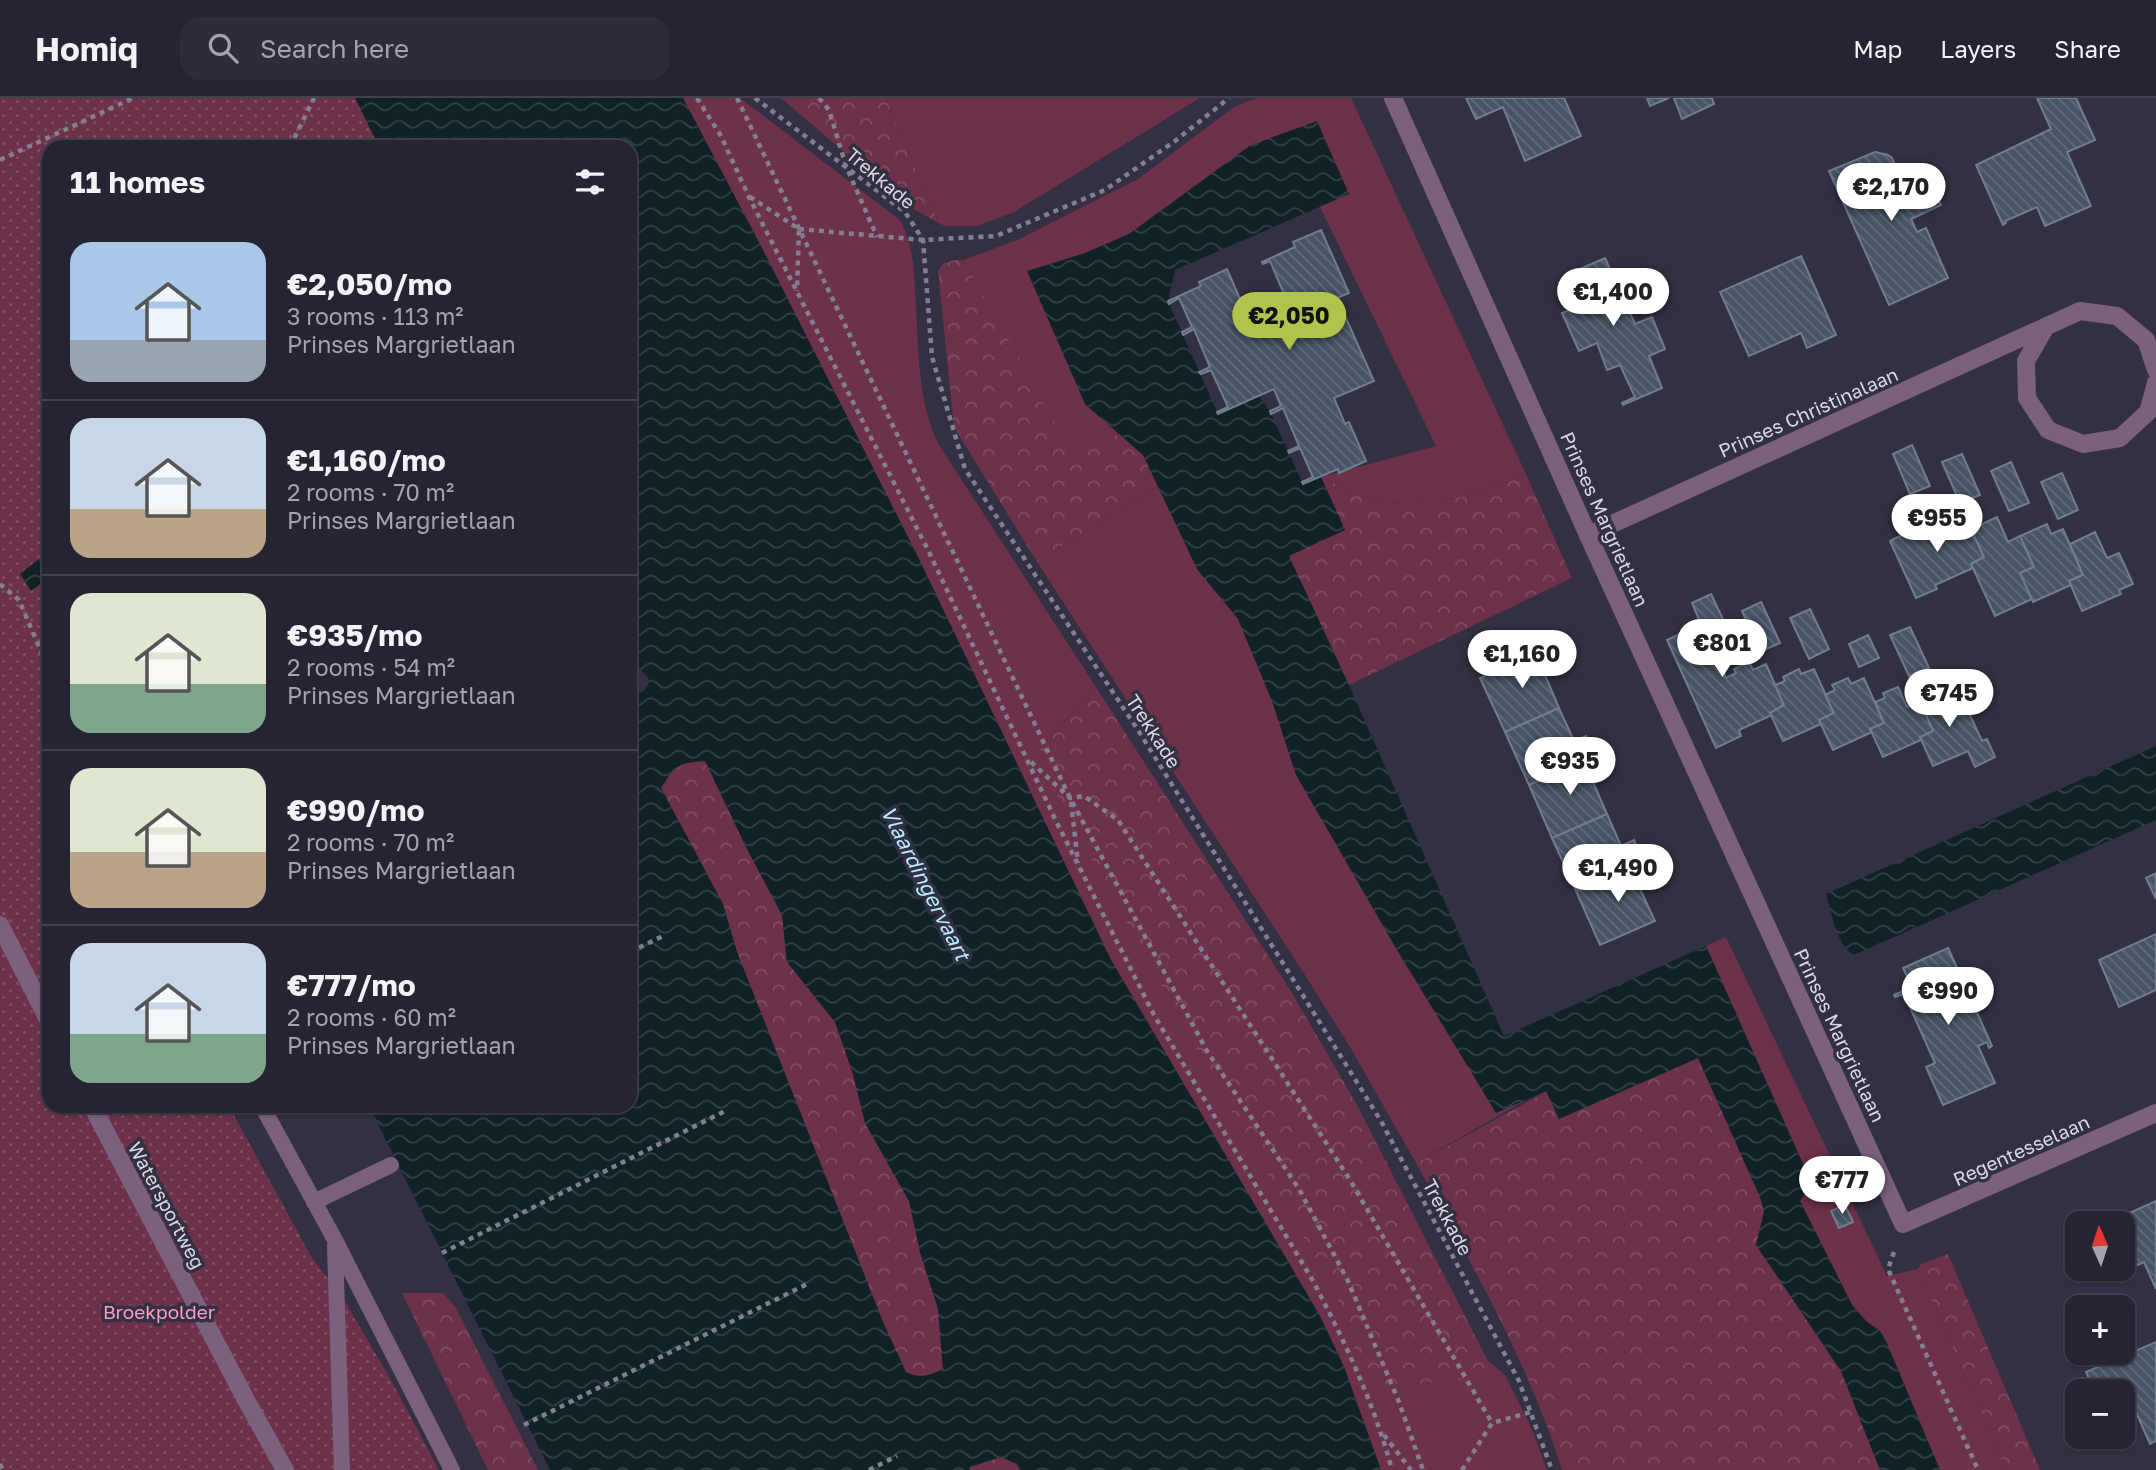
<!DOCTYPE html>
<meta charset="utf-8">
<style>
body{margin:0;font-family:"Golos Text",sans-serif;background:#2e2c3a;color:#f1f3f6;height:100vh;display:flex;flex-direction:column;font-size:26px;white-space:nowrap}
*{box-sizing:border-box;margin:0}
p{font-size:23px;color:#a4a4ac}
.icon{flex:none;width:38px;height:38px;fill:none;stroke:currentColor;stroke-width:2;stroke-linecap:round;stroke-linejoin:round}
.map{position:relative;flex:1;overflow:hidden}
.drawer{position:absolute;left:42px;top:42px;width:595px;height:973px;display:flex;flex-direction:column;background:#262432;border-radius:21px;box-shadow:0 2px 5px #0004,0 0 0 2px #42414d}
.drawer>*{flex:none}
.needle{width:46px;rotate:357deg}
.buttons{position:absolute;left:2065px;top:1113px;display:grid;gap:14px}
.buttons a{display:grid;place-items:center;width:70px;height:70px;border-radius:14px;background:#262432;box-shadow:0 2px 5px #0004,0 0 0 2px #42414d;font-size:35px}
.price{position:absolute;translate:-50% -60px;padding:0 16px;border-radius:24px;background:#fff;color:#222;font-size:23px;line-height:46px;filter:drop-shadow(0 2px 4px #0008)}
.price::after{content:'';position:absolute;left:50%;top:42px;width:21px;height:16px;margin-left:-10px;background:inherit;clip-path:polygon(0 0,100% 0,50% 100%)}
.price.active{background:#b2c34c;color:#111}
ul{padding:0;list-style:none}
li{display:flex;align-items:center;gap:21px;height:175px;padding:0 28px}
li+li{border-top:2px solid #42414d}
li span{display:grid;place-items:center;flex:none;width:196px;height:140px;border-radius:21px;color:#555}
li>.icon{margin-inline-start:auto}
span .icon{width:84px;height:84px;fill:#fffc;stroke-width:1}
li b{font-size:30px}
h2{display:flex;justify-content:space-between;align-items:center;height:84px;padding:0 28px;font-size:30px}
header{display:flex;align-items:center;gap:42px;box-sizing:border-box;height:98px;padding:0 35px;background:#262432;border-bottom:2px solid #42414d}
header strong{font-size:33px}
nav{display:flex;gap:38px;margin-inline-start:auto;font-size:24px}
.search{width:490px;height:63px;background:#2e2c3a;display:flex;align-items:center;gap:18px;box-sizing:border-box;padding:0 24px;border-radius:21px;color:#a4a4ac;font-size:26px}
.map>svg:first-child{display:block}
.grass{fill:#6d3149}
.forest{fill:url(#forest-crowns)}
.park{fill:url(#park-dots)}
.water{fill:url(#water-waves);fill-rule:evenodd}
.building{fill:url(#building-back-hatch);stroke:#707e90;stroke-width:2}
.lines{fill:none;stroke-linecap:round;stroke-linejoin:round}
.path{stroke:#81808f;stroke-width:4.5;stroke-dasharray:5 5;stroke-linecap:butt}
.service{stroke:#7b617e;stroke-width:16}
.minor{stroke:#7b617e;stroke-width:18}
.labels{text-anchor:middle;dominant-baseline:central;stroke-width:7;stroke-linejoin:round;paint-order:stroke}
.street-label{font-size:19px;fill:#d9d9e5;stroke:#323042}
.park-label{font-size:19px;fill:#fd9dc0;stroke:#323042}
.water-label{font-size:21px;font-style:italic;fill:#b5edfe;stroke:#323042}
</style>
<header>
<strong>Homiq</strong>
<div class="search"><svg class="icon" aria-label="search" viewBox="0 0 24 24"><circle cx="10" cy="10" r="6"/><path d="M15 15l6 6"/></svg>Search here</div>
<nav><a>Map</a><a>Layers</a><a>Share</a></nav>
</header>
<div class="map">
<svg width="2156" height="1372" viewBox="0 0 2156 1372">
<defs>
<pattern id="forest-crowns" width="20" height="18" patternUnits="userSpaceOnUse" patternTransform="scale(1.75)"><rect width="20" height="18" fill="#6d3149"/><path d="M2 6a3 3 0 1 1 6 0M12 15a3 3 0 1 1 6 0" fill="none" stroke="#814e63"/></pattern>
<pattern id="park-dots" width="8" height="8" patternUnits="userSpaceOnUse" patternTransform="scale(1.75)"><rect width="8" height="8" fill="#6d3149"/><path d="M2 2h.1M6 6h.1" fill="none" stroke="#814e63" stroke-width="1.8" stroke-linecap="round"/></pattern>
<pattern id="water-waves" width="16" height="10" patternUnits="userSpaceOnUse" patternTransform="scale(1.75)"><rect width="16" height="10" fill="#112227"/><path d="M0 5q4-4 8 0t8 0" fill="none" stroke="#334246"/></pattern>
<pattern id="building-back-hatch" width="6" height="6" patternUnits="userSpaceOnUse" patternTransform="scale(1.75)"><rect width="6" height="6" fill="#475465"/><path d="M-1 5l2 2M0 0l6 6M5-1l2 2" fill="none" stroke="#616c7b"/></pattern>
</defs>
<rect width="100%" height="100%" fill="#323042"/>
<!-- grass -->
<g class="grass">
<path d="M683,0H740L900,122C913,147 914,168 915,196C919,245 916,302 939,347L1096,589L1036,656L1335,1193L1368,1290L1505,1277L1532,1331L1547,1372H1381L1344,1269L1320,1218L1111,862L919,461L764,154Z"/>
<polygon points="886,0 1200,0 1014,114 977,128 945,128 939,125"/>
<path d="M1256,0H1351L1526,376C1477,395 1419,418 1366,399C1351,394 1336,386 1321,379L1436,348L1319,107L1349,95L1251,47L1129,136L1085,155V306L1119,336L1073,358L964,162L1019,141L1138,81L1234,9Z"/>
<polygon points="1158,388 1197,471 1238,521 1272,603 1296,676 1496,1014 1526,1002 1416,1065 1350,949 1303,874 1037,464"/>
<polygon points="1726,839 1887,1178 1918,1171 2006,1372 1940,1372 1886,1243 1880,1233 1866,1223 1852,1207 1800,1103 1811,1084 1706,848"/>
</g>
<!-- forest -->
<g class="forest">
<polygon points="781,0 886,0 939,125 906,107"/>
<polygon points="956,162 964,162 1073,357 1119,336 1143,357 1158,388 1037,464 954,329 938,173 944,165"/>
<path d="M1526,376L1572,480L1349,587L1288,458L1345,432L1321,379C1336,386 1351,394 1366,399C1419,418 1477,395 1526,376Z"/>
<polygon points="1096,589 1292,895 1357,1007 1488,1263 1505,1277 1368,1291 1335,1193 1221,996 1071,724 1036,656"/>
<path d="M705,662L747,751L782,817L787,864L835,924L853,976L865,1025L909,1103L920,1154L938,1211L943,1272C928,1277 920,1281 905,1274L883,1224L737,854L723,806L661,690C676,667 677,665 705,662Z"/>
<path d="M1698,960L1760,1099L1764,1114L1756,1147L1841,1273L1880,1372H1562C1528,1263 1471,1165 1416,1065L1547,993L1559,1021Z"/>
<polygon points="1948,1156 2035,1360 2040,1372 2006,1372 1918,1171 1921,1166"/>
<polygon points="402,1195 443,1195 456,1210 538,1372 488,1372"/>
<polygon points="1001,1359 1017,1366 1020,1372 970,1372 968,1370"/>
</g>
<!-- park -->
<polygon class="park" points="0,0 364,0 394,49 49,49 49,1008 229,1008 312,1160 343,1200 391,1282 439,1372 0,1372"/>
<!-- water -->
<g class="water">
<path d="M355,0H683L764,154L919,461L1111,862L1320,1218L1344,1269L1381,1372H1020L1017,1366L1001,1359L969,1369L970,1372H550L369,1008H630V596L643,594L649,585L648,580L630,560V49H379ZM705,663L747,751L782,817L787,864L835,924L853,976L865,1025L909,1103L920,1154L938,1211L943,1271C929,1278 920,1281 906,1274L883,1224L737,854L723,806L661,690C676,667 677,665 705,663Z"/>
<polygon points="1317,23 1349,96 1175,172 1168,203 1218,316 1259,298 1270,313 1303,386 1321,379 1345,432 1289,458 1349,587 1504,938 1706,848 1811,1084 1800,1103 1852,1207 1866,1223 1880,1233 1886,1243 1940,1372 1880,1372 1841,1273 1756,1147 1764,1114 1760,1099 1698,960 1559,1021 1546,993 1496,1015 1394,847 1296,677 1272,603 1238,521 1197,471 1143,357 1085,306 1027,173 1085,155 1129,136 1251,47"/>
<polygon points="49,453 49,480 31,493 20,476"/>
<path d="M2156,648V722L1854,857C1836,847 1832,815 1826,796Z"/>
</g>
<!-- building -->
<g class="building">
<polygon points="1466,0 1564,0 1581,38 1525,63 1503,9 1476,21"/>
<polygon points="1647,0 1669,0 1650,8"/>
<polygon points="1674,0 1712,0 1714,6 1682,21"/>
<polygon points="2037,0 2076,0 2095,42 2067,54 2091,108 2045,128 2037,109 2005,123 2006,125 2003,127 1976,67 2051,31"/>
<polygon points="1875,54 1888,57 1892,60 1901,80 1924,70 1941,107 1911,121 1917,134 1926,130 1948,180 1889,207 1829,73"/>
<polygon points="1321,132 1349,195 1337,200 1374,283 1334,300 1345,326 1349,324 1366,363 1339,375 1338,371 1303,386 1302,384 1313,379 1300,350 1289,355 1288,353 1299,348 1283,310 1271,316 1270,313 1281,308 1274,291 1218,316 1217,314 1228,309 1211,272 1201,276 1199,274 1210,269 1194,231 1183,237 1182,234 1192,229 1179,200 1169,206 1168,203 1201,188 1199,184 1227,171 1244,210 1241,212 1251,236 1293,218 1287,205 1285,206 1282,198 1284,196 1270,163 1263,166 1262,164 1295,149 1293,144"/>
<polygon points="1801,158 1836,237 1807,250 1801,235 1749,258 1720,194"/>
<polygon points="1605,160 1635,226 1652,219 1665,251 1649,258 1662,290 1623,307 1622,305 1635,299 1620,267 1607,272 1597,245 1579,253 1562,215 1579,208 1566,177"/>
<polygon points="1912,347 1930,388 1910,396 1893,356"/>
<polygon points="1962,356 1980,397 1960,405 1942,364"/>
<polygon points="2011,364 2029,405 2009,413 1991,373"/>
<polygon points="2062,375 2078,412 2058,421 2041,384"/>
<polygon points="1950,416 1955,427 1967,421 1984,459 1971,466 1973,470 1935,487 1937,491 1916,500 1890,443 1906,435 1908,441 1937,428 1935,423"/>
<polygon points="1997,419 2008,444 2020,438 2034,469 2020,475 2032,501 1995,518 1971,466 1984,459 1971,431"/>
<polygon points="2047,426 2051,436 2063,431 2083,477 2069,483 2071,487 2033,504 2020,475 2034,469 2020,438"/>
<polygon points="2095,434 2107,460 2119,455 2133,486 2119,492 2121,496 2082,513 2069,483 2083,477 2070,446"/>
<polygon points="1711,496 1730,536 1710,545 1726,580 1736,575 1734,571 1749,564 1753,572 1766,566 1784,607 1770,615 1772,617 1739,632 1741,638 1716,650 1667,542 1701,526 1692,505"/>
<polygon points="1761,504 1780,545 1760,554 1742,513"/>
<polygon points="1810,511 1829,551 1809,561 1790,520"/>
<polygon points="1910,529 1929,570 1909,578 1890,537"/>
<polygon points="1868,537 1879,560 1859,569 1849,546"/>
<polygon points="1547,550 1557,572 1545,577 1559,610 1505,634 1480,580"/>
<polygon points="1799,571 1801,576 1814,571 1834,615 1819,622 1821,626 1783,643 1770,615 1784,607 1775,587 1785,583 1783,579"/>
<polygon points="1921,573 1935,603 1948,597 1957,618 1968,613 1982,643 1987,641 1995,659 1975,669 1968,653 1933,668 1920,639 1933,633 1909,578"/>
<polygon points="1848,580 1851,586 1864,580 1884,625 1870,631 1872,634 1833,652 1819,622 1834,615 1825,597 1835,592 1832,587"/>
<polygon points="1898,589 1907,609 1920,603 1933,633 1920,639 1921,642 1883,659 1870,631 1884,625 1875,604 1885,600 1883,595"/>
<polygon points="1559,610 1574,643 1586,638 1595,657 1529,687 1505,634"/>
<polygon points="1595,657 1605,679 1593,684 1607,716 1552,740 1529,687"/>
<polygon points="1607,716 1621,748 1634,742 1643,764 1576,793 1552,740"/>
<polygon points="1643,764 1653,785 1640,791 1655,823 1600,847 1576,793"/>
<polygon points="2156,775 2156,801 2146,780"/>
<polygon points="2156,836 2156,892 2119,909 2099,862"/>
<polygon points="1948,850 1992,948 1989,950 1987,944 1978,948 1995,985 1943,1007 1926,969 1935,965 1904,896 1895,899 1894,897 1912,889 1903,870"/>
<polygon points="2156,1103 2156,1191 2144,1164 2105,1182 2100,1171 2123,1171 2123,1125 2107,1125"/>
<polygon points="1845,1107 1853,1124 1839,1130 1831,1113"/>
<polygon points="2156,1244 2156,1343 2150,1346 2136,1314 2123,1320 2123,1293 2095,1293 2086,1274"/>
</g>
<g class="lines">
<!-- path -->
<g class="path">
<path d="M697,0L721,38L749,99L928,452L1055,721L1154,917L1313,1183C1345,1244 1374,1305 1392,1372"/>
<polyline points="737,0 1070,700 1207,953 1299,1091 1348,1183 1399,1304 1423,1372"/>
<polyline points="755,0 905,114 923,142 932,259 965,371 1138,632 1381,1023 1519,1283 1552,1372"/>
<polyline points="819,0 829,12 846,68 877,139"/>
<polyline points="290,49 314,0"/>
<polyline points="0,62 133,0"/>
<polyline points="750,99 799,131 797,193"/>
<polyline points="799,131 923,142 996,138 1105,92 1175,43 1229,0"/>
<polyline points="0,486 19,502 49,572"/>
<polyline points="1031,664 1070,700 1084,698 1118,722 1350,1082 1492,1325"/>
<polyline points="1071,704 1078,765"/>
<polyline points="630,854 665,837"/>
<polyline points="1894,1154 1888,1171 1978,1372"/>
<polyline points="442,1155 725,1013"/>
<polyline points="524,1327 809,1185"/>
<polyline points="1384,1337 1411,1372"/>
<polyline points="0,1366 3,1372"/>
<polyline points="869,1372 897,1358"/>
<polyline points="1462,1372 1492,1325 1531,1314"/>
</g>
<!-- service -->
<g class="service">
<polyline points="262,1008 335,1142 452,1372"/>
<polyline points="314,1104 391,1067"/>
<polyline points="335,1148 342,1372"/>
</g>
<!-- minor -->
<g class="minor">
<polyline points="1393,0 1588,437 1903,1126 2156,1015"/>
<polyline points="2045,230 2026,263 2027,300 2048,332 2083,346 2120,340 2148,314 2156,285"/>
<polyline points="1588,437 2080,213 2117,218 2146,242 2156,272"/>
<polyline points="0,827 49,923"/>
<polyline points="92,1008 245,1300 285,1372"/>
</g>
</g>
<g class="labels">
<!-- street labels -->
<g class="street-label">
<text transform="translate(881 80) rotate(40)">Trekkade</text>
<text transform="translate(1808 314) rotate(-24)">Prinses Christinalaan</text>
<text transform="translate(1605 421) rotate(66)">Prinses Margrietlaan</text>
<text transform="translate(1154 633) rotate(57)">Trekkade</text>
<text transform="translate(1840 937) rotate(65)">Prinses Margrietlaan</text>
<text transform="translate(2021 1052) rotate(-24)">Regentesselaan</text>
<text transform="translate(167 1107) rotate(62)">Watersportweg</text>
<text transform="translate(1448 1119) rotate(62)">Trekkade</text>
</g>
<!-- park labels -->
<g class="park-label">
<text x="159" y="1213">Broekpolder</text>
</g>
<!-- water labels -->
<g class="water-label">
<text transform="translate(926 785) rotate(63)">Vlaardingervaart</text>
</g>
</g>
</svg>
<div class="buttons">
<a><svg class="needle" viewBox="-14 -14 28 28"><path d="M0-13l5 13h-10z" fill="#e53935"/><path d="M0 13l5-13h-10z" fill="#a4a4ac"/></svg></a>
<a>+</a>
<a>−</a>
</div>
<b class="price" style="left:1891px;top:125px">€2,170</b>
<b class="price" style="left:1613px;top:230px">€1,400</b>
<b class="price active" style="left:1289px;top:254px">€2,050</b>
<b class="price" style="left:1937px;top:456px">€955</b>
<b class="price" style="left:1722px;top:581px">€801</b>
<b class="price" style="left:1522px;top:592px">€1,160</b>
<b class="price" style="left:1949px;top:631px">€745</b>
<b class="price" style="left:1570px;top:699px">€935</b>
<b class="price" style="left:1618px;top:806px">€1,490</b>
<b class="price" style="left:1948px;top:929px">€990</b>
<b class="price" style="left:1842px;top:1118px">€777</b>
<section class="drawer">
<h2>11 homes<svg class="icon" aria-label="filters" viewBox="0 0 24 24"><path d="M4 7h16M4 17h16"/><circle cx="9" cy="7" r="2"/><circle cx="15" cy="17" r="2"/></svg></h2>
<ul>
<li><span style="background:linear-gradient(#a9c7e8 70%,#9aa5b1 0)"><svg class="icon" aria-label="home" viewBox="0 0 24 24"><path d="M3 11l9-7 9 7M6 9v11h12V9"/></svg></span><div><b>€2,050/mo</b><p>3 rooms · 113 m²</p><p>Prinses Margrietlaan</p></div></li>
<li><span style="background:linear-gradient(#c9d6e8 65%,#b9a48a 0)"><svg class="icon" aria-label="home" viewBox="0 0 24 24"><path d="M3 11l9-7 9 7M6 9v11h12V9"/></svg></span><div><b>€1,160/mo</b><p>2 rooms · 70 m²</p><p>Prinses Margrietlaan</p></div></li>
<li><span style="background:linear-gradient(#dfe7d0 65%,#7fa58c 0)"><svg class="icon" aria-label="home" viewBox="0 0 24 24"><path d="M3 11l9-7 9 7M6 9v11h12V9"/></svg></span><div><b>€935/mo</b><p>2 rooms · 54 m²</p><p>Prinses Margrietlaan</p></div></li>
<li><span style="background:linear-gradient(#dfe7d0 60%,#b9a48a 0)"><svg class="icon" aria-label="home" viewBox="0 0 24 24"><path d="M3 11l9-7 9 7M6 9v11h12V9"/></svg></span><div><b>€990/mo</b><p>2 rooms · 70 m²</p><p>Prinses Margrietlaan</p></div></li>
<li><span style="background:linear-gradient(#c9d6e8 65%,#7fa58c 0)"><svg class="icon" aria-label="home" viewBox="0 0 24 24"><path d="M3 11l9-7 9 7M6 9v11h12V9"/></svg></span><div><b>€777/mo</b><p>2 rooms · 60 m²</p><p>Prinses Margrietlaan</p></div></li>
</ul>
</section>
</div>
